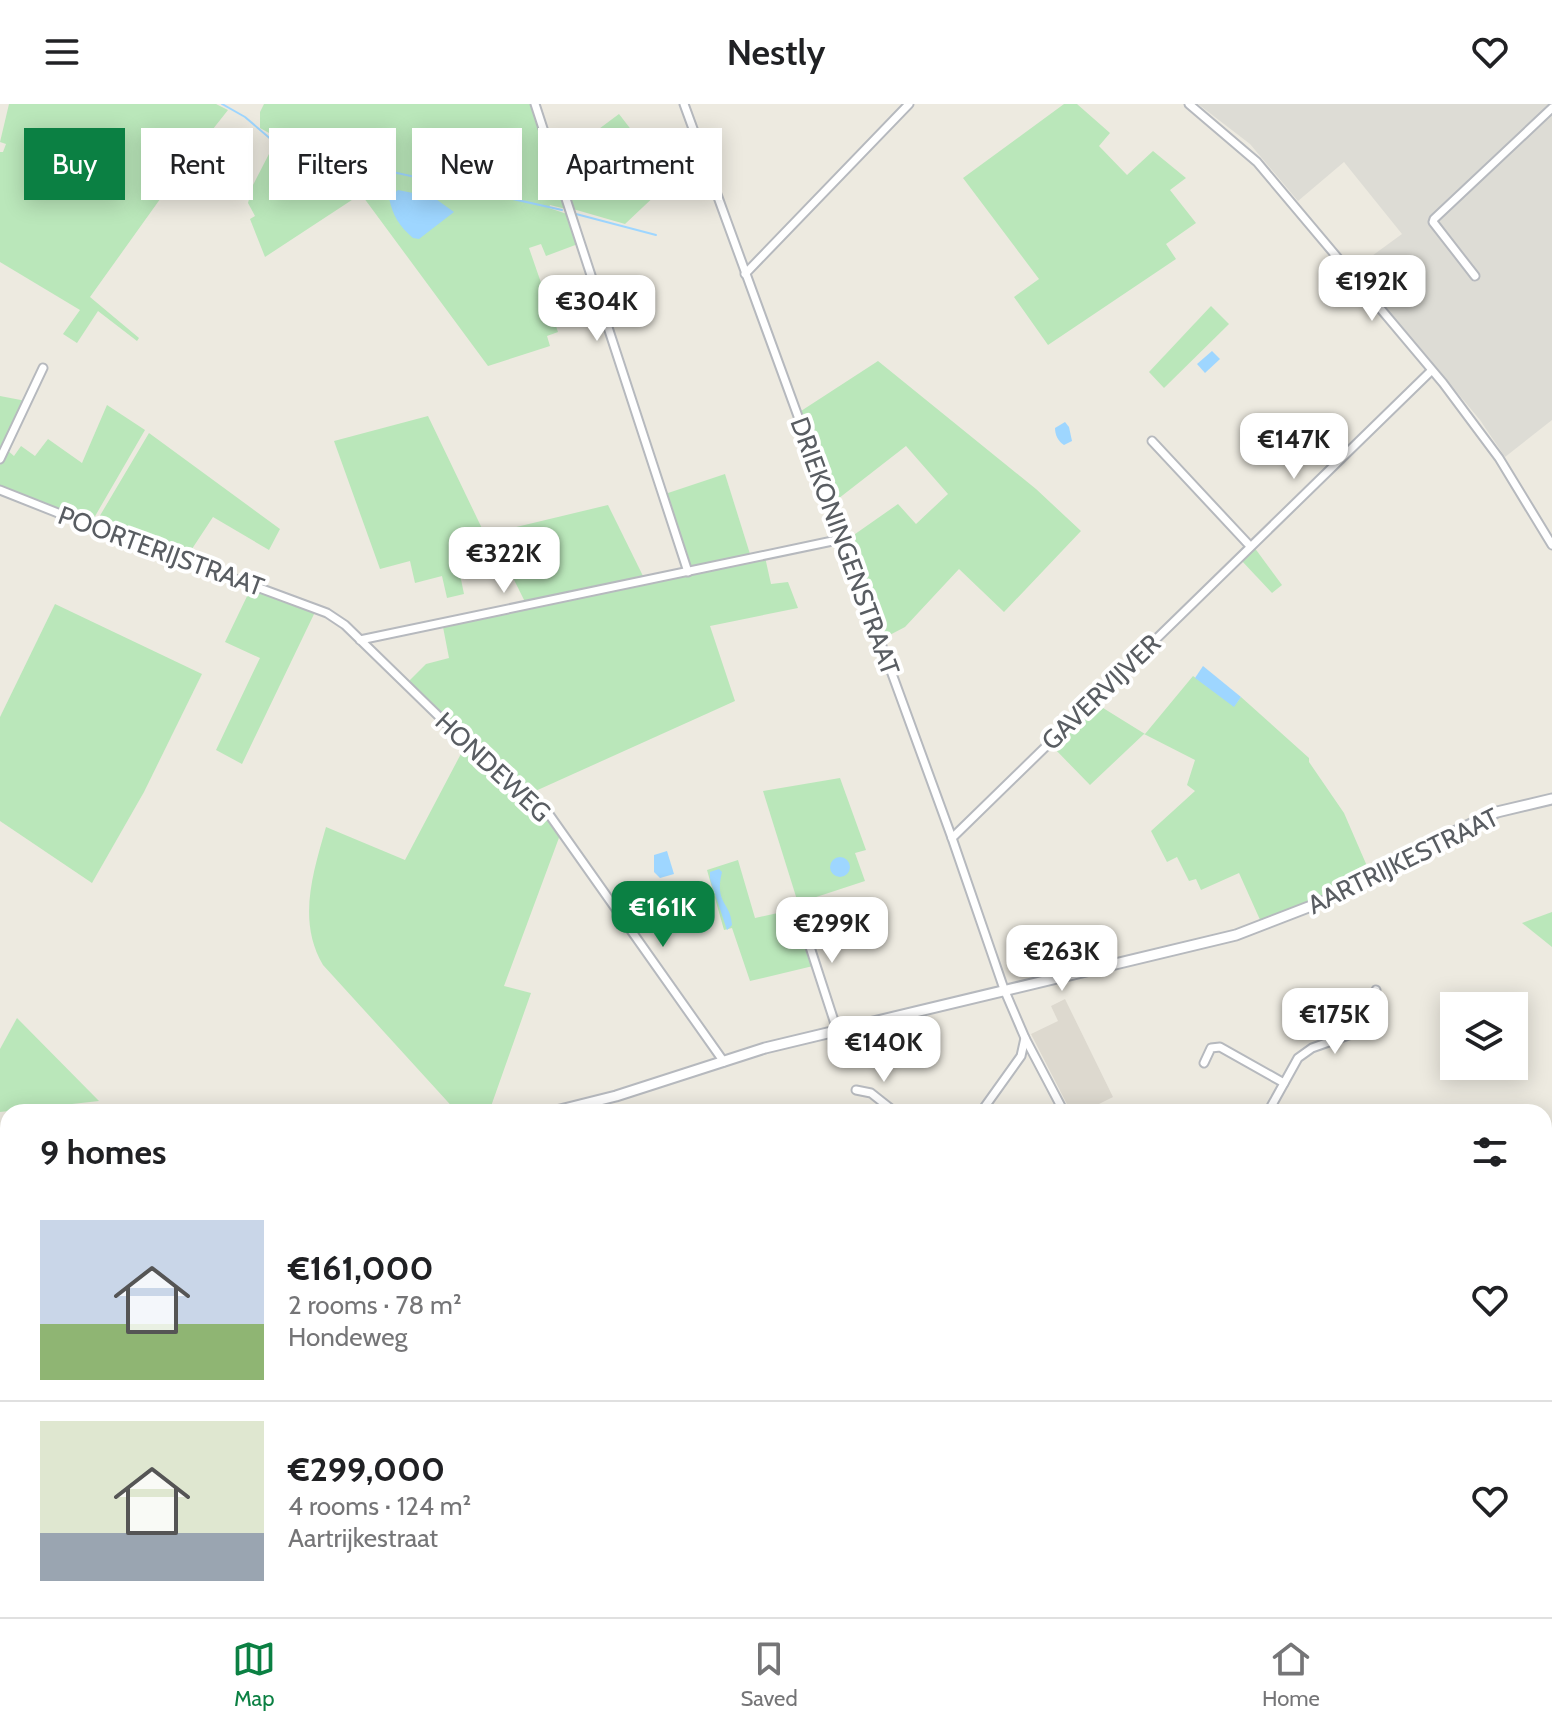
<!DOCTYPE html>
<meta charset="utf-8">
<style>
body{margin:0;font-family:Cabin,sans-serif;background:#f6f6f6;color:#202124;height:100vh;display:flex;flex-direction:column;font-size:30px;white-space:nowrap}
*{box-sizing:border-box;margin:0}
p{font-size:26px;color:#757577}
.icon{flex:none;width:44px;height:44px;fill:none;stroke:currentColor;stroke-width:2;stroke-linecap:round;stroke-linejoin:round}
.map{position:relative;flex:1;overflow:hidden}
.panel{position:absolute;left:0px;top:1000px;width:1552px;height:514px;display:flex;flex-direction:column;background:#fff;border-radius:24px 24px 0 0;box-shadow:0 4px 20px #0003}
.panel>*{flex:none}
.guide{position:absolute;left:24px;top:24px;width:800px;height:72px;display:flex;gap:16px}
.fabs{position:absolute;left:1440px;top:888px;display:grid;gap:16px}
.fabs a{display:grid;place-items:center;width:88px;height:88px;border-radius:0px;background:#fff;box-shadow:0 4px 20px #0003;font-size:40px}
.price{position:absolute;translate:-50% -68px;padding:0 18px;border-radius:16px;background:#fff;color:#222;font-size:26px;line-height:52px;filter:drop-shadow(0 2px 4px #0008)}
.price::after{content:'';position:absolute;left:50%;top:48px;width:24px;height:18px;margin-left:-12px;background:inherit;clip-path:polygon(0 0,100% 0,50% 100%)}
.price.current{background:#0b8043;color:#fff}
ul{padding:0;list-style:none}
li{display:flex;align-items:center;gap:24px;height:200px;padding:0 40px}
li+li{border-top:2px solid #e0e0e0}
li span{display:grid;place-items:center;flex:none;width:224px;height:160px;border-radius:0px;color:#555}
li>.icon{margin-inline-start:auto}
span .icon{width:96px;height:96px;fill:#fffc;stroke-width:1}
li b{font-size:34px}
h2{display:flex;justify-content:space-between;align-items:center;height:96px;padding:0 40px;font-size:34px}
.pill{padding:0 28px;border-radius:0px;background:#fff;box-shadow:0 4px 20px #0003;font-size:28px;line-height:72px}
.pill.current{background:#0b8043;color:#fff}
header{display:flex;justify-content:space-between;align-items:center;height:104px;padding:0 40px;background:#fff;font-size:36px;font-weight:600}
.menu{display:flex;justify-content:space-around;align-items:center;height:112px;border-top:2px solid #e0e0e0;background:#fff;font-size:22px;color:#757577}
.menu a{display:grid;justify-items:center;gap:4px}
.menu .current{color:#0b8043}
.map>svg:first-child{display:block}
.industrial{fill:#dddcd5}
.education{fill:#ddd9cf}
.green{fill:#bae7ba}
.water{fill:#9ed6ff}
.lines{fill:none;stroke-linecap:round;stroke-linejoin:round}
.stream{stroke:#9ed6ff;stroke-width:2}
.minor-casing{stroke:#b6b9be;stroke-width:11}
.tertiary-casing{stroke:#b6b9be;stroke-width:13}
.minor{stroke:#fff;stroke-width:7}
.tertiary{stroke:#fff;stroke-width:9}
.labels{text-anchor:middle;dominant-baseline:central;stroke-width:8;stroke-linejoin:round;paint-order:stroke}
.street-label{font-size:26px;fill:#595d62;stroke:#fff}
</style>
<header><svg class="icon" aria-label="menu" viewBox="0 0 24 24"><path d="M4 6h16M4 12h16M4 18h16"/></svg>Nestly<svg class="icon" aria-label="heart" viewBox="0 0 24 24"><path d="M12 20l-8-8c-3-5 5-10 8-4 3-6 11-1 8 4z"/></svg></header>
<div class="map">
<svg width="1552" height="1513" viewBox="0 0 1552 1513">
<rect width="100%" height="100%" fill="#edeae0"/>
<!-- industrial -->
<polygon class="industrial" points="1198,0 1552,0 1552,316 1505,353 1480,316 1354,165 1402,130 1344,58 1298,97 1250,40"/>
<!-- education -->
<polygon class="education" points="1065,895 1113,993 1083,1008 1071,1008 1031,930 1058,917 1051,902"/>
<!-- green -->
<g class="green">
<polygon points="9,0 216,0 228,6 183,63 90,193 139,234 137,237 98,207 77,239 63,230 80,206 0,158 0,48 3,48 6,40 0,38"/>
<polygon points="264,0 532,0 566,105 550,101 549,104 567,110 578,140 546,152 541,140 529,144 558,228 547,232 550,242 488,262 361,90 265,153 250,115 255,112 248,99 253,81 270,48 283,52 287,44 302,50 390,68 393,66 298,45 260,24 260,8"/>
<polygon points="1064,0 1077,0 1110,29 1099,42 1127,71 1153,47 1186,74 1170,86 1196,119 1166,140 1176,155 1048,241 1014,193 1039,175 963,74"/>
<polygon points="619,10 646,45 636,54 661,86 625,120 573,105 556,57"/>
<polygon points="1211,202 1229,220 1164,284 1149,268"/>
<polygon points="878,257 1036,385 1081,427 1004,508 959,465 905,523 882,535 848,435 898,400 916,420 948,390 906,342 834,398 801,307"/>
<polygon points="0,292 26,297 2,342 0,342"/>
<polygon points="107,301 145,326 94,414 83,416 0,383 0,361 7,346 14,352 21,342 35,352 48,335 82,359"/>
<polygon points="428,312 489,439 455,446 464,490 447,494 442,472 415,479 410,457 380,465 334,337"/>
<polygon points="149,329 280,425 269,446 213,413 186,454 95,420"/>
<polygon points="725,370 750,450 688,464 665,390"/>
<polygon points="608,401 644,474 526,500 491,429"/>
<polygon points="1254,443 1282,481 1272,489 1241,456"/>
<polygon points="765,453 771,480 788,478 798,504 710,522 735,597 531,689 509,675 407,579 426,560 449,554 443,523"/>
<polygon points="251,484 315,508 242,660 216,646 260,554 225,538"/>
<polygon points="55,500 202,570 144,688 92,779 0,717 0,613"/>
<polygon points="1193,572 1234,602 1241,593 1309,654 1309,658 1344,709 1370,769 1288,809 1261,818 1239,769 1201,786 1196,775 1189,777 1177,753 1167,758 1151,727 1195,687 1187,681 1195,656 1144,630 1090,681 1051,641 1095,599 1145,630"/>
<path d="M464,644L498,676L540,706L560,731L504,882L531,889L489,1008H457L323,861C297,817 313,769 326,723L405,756Z"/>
<polygon points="840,674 866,746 855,749 865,777 798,799 763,687"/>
<polygon points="738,756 755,814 796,805 813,862 750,877 732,824 724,826 707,766"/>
<polygon points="1552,808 1552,843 1522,819"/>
<polygon points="17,914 99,997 0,1008 0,945"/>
<polygon points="8,1065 8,1146 0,1165 0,1066"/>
<polygon points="0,1374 8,1382 8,1458 0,1452"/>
<polygon points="67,1506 553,1506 562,1513 75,1513"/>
<polygon points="567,1506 661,1506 670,1513 576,1513"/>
<polygon points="959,1506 1146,1506 1156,1513 951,1513"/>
<polygon points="1169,1506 1336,1506 1332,1513 1165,1513"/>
<polygon points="1395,1506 1433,1506 1443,1513 1406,1513"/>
</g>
<!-- water -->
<g class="water">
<path d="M347,63L359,67L365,73L348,91L319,96L305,77L306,70C318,65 329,62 340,71Z"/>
<path d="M398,86L433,93L454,108L419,135L413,134C399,122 393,112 389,94Z"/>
<polygon points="1212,247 1220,255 1205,269 1197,260"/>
<path d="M1065,318L1069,323L1072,337L1064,341C1058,337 1055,331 1055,324Z"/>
<polygon points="1203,562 1241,593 1234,603 1195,574"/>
<polygon points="667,747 674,770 660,774 654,768 654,751"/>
<circle cx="840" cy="763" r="10"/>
<path d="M719,765L722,768C714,800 731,798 732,821L727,826L710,775V768Z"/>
</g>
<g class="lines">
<!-- stream -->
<g class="stream">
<polyline points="222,0 245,13 273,37 299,47 562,106"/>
<polyline points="576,110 656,131"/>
</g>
<!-- minor casing -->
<g class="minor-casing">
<g id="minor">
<polyline points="535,0 688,468"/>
<polyline points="684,0 952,734 1004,885 1025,934 1064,1008"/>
<polyline points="1189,0 1257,58 1443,279 1499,354 1552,441"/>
<polyline points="745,170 909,0"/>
<polyline points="1475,172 1433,118 1434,115 1552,4"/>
<polyline points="1152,337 1250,442"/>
<polyline points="0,355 43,264"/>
<polyline points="0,386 73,415 327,509 345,521 497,669 546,706 724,958"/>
<polyline points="360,536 842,435"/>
<polyline points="952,734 1431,267"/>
<polyline points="798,806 837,926"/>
<polyline points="1204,959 1211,944 1220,943 1284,979"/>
<polyline points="856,986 871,989 895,1008"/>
<polyline points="981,1008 1021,952 1025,934"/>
<polyline points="1268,1008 1298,954 1312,944 1357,928 1376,886"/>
<polyline points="0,1369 8,1354"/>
<polyline points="1544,1370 1552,1375"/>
<polyline points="0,1452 8,1458"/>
<polyline points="67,1506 75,1513"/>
<polyline points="692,1513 695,1506"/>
</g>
</g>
<!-- tertiary casing -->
<g class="tertiary-casing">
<g id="tertiary">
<polyline points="552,1008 616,992 765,944 1236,831 1350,787 1454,728 1497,708 1552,695"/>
<polyline points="0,1066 8,1065"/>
</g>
</g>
<!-- minor -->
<use href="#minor" class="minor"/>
<!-- tertiary -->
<use href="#tertiary" class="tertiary"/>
</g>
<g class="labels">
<!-- street labels -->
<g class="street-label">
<text transform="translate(845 442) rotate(70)">DRIEKONINGENSTRAAT</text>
<text transform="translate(161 447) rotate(20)">POORTERIJSTRAAT</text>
<text transform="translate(1101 588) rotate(-44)">GAVERVIJVER</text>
<text transform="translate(493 663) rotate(43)">HONDEWEG</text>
<text transform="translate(1403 757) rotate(-26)">AARTRIJKESTRAAT</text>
</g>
</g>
</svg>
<div class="fabs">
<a><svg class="icon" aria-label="layers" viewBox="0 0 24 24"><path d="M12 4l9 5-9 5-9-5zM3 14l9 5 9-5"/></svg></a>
</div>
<b class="price" style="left:1372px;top:219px">€192K</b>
<b class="price" style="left:597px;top:239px">€304K</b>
<b class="price" style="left:1294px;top:377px">€147K</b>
<b class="price" style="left:504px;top:491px">€322K</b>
<b class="price current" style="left:663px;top:845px">€161K</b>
<b class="price" style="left:832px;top:861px">€299K</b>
<b class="price" style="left:1062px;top:889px">€263K</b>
<b class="price" style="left:1335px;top:952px">€175K</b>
<b class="price" style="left:884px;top:980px">€140K</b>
<div class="guide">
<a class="pill current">Buy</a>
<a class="pill">Rent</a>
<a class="pill">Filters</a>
<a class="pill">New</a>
<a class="pill">Apartment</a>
</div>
<section class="panel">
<h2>9 homes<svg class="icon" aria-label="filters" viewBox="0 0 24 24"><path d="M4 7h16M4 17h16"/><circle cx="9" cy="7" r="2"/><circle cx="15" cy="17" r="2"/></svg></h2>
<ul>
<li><span style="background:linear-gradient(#c9d6e8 65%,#8fb573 0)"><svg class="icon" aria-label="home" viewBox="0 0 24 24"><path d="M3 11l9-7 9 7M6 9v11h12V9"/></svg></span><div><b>€161,000</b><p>2 rooms · 78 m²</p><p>Hondeweg</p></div><svg class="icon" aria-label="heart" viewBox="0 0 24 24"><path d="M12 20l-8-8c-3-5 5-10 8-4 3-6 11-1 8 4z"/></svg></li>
<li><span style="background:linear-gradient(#dfe7d0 70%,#9aa5b1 0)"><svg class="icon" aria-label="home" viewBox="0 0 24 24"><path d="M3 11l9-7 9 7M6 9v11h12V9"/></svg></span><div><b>€299,000</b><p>4 rooms · 124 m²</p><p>Aartrijkestraat</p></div><svg class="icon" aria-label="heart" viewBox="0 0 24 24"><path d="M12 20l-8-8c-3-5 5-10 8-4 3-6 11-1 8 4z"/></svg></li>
</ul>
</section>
</div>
<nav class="menu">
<a class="current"><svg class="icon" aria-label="map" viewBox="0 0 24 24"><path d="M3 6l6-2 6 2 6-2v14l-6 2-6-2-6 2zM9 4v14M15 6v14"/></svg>Map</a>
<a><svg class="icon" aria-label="saved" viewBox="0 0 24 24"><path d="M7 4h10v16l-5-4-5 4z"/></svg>Saved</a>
<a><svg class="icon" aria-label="home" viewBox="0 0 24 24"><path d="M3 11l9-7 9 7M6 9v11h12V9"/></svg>Home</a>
</nav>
